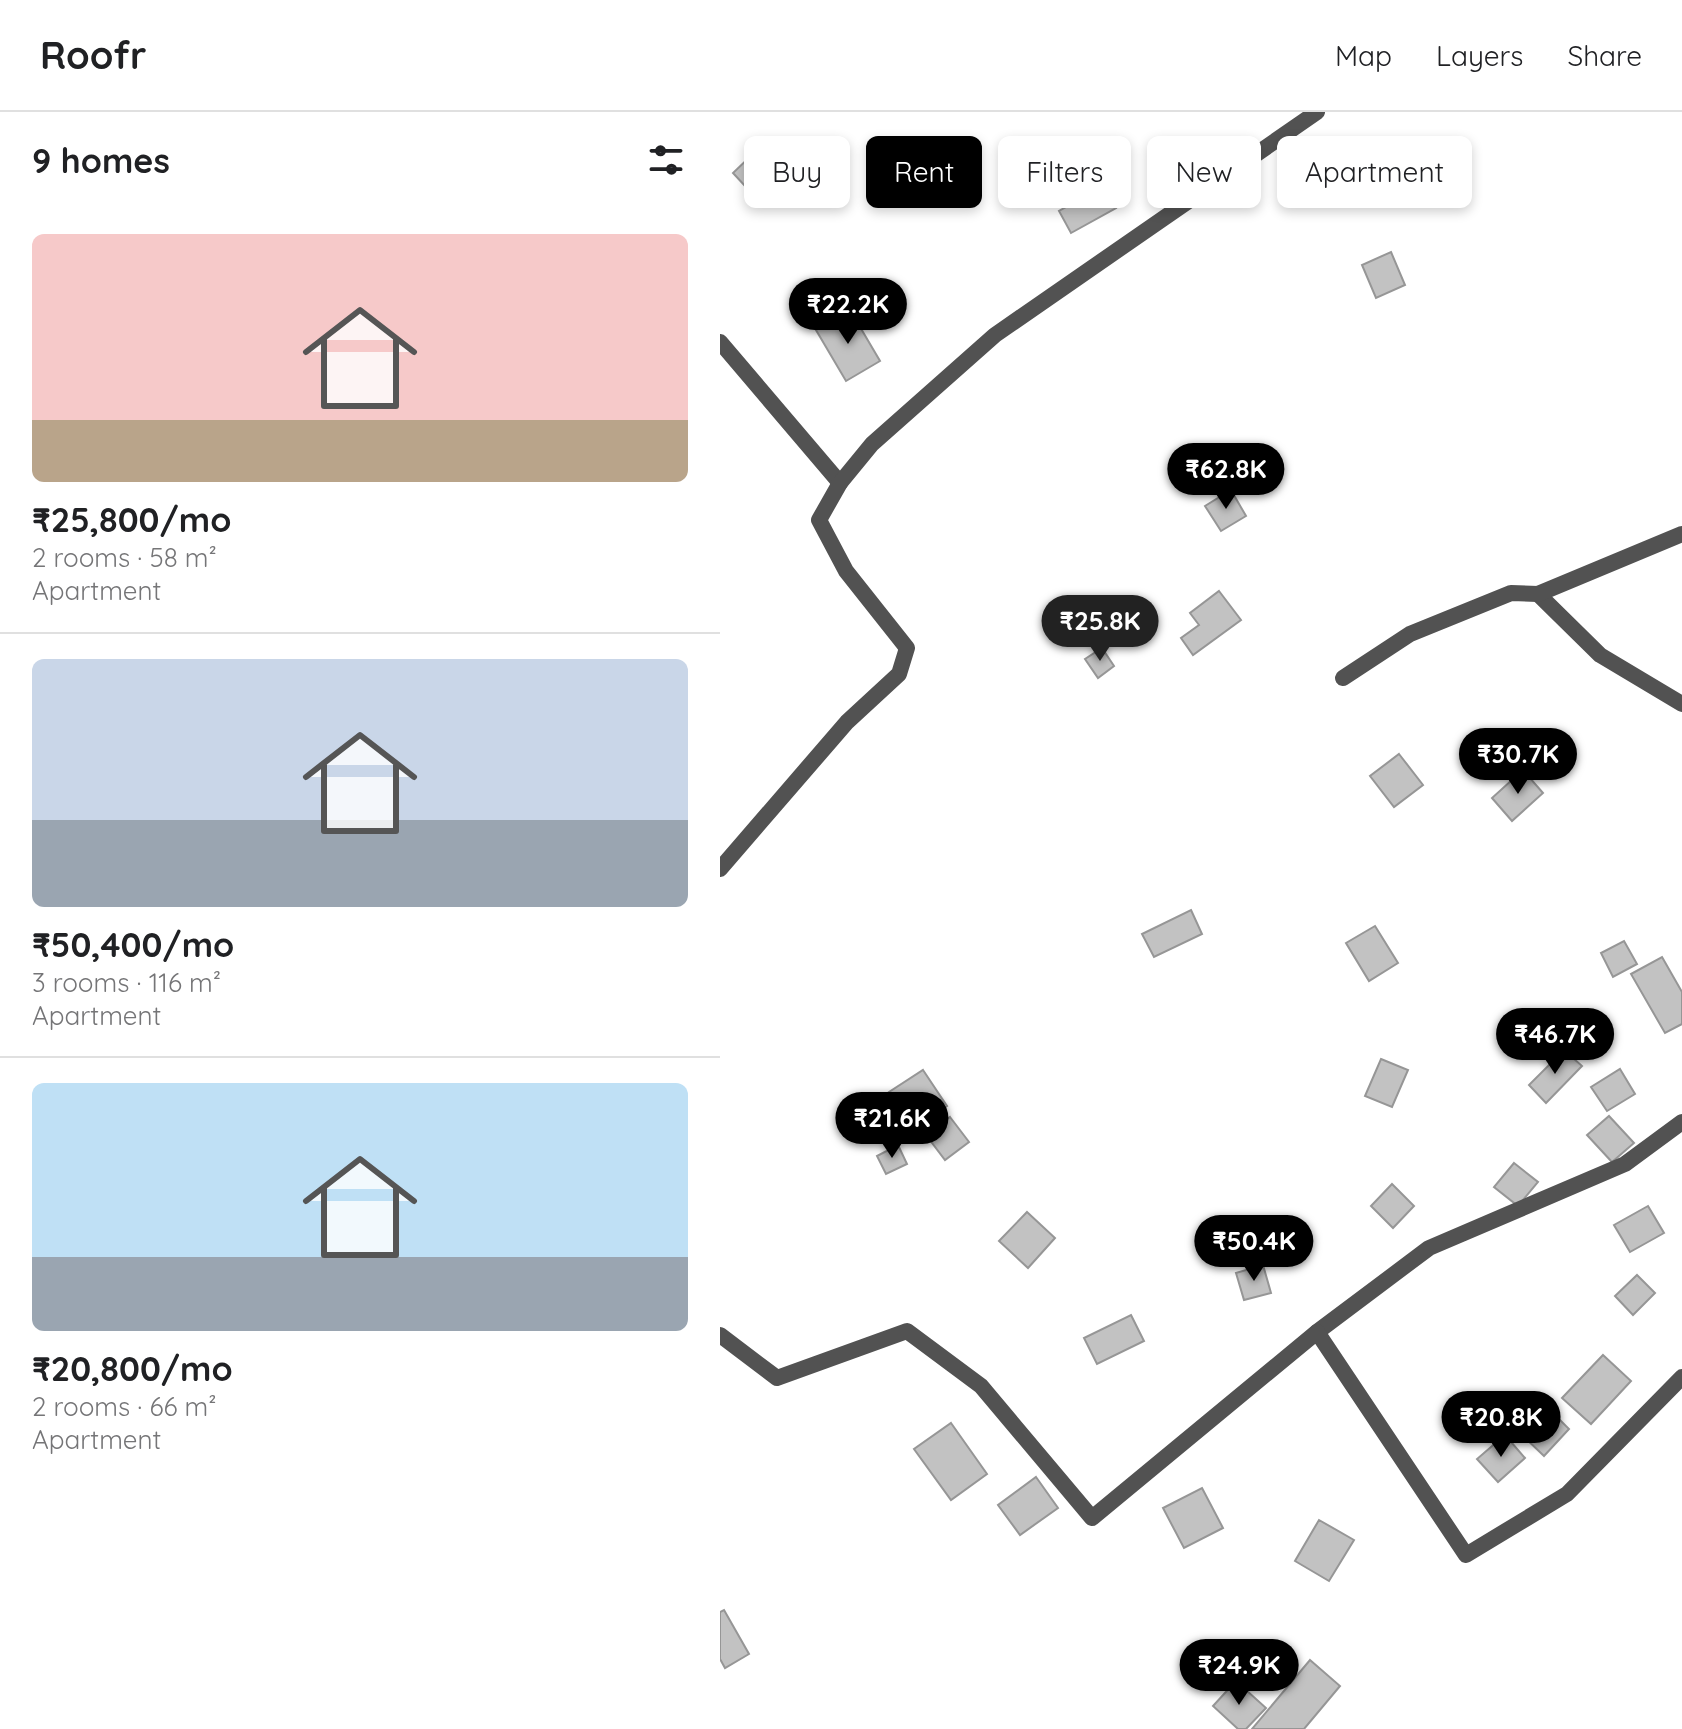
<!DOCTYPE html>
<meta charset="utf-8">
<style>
body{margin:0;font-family:Quicksand,sans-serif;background:#f6f6f6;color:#202124;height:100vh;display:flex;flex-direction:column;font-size:30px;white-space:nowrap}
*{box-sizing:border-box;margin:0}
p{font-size:26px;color:#757577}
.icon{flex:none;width:44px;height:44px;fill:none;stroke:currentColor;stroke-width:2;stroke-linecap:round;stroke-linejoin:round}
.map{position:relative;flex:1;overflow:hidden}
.drawer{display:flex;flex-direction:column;background:#fff;width:720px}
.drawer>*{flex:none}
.banner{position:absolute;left:24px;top:24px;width:760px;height:72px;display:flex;gap:16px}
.price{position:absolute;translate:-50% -68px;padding:0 18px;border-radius:28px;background:#000;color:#fff;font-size:26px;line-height:52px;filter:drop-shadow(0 2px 4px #0008)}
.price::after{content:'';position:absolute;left:50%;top:48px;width:24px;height:18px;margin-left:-12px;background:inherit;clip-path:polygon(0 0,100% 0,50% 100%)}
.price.on{background:#222;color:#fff}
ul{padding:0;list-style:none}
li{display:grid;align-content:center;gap:16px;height:424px;padding:0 32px}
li+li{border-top:2px solid #e0e0e0}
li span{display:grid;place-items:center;height:248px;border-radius:12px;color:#555}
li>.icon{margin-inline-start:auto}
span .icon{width:144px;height:144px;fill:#fffc;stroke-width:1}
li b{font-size:34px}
h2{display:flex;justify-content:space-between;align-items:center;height:96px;padding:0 32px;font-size:34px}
.pill{padding:0 28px;border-radius:12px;background:#fff;box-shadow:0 4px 12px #0003;font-size:28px;line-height:72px}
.pill.on{background:#000;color:#fff}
header{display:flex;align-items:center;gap:48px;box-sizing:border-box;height:112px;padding:0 40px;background:#fff;border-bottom:2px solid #e0e0e0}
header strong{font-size:38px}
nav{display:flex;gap:44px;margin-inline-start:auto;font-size:28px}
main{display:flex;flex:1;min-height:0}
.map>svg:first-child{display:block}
.building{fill:#c2c2c2;stroke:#969696;stroke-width:2}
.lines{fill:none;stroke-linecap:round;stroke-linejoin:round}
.street{stroke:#525252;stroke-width:16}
</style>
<header>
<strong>Roofr</strong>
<nav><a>Map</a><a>Layers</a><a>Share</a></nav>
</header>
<main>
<section class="drawer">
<h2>9 homes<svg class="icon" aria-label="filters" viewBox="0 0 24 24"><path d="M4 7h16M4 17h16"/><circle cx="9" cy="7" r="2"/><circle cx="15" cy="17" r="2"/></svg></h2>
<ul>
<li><span style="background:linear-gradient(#f6c9c9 75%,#b9a48a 0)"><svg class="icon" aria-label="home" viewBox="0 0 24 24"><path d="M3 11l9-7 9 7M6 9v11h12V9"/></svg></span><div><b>₹25,800/mo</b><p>2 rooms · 58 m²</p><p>Apartment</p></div></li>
<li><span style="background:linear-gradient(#c9d6e8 65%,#9aa5b1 0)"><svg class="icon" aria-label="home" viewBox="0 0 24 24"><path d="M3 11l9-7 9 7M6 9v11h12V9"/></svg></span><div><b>₹50,400/mo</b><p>3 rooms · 116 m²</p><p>Apartment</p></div></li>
<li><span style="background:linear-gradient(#bfe0f5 70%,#9aa5b1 0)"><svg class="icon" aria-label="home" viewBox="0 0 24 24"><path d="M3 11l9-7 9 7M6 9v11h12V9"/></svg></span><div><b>₹20,800/mo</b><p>2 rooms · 66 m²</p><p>Apartment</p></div></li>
</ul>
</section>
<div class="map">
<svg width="962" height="1617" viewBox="0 0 962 1617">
<rect width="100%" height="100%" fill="#fff"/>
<!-- building -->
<g class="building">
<polygon points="35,40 62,68 39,89 13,61"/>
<polygon points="384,74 396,96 351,121 339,99"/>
<polygon points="671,140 685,173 656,186 642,153"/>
<polygon points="130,198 160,249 126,269 96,218"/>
<polygon points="511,378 526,404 501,419 485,394"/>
<polygon points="499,479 521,508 473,543 461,526 479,513 470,501"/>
<polygon points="382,536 394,554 378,566 365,547"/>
<polygon points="679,642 703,673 674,695 650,664"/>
<polygon points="803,658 823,681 792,709 772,686"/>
<polygon points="471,798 482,822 434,845 422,822"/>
<polygon points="655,814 678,851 649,869 626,831"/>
<polygon points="904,829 917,852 893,865 881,841"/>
<polygon points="942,845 962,880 962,912 945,921 911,862"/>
<polygon points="844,938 862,954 826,991 809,973"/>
<polygon points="661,947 688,958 672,995 645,984"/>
<polygon points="900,957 915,982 887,999 871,975"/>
<polygon points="203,958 227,994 193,1017 169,980"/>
<polygon points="889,1004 914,1031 892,1050 867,1023"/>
<polygon points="230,1005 249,1030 225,1048 206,1023"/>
<polygon points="178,1033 187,1052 166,1062 157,1044"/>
<polygon points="794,1051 818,1070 798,1094 774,1075"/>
<polygon points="672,1072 694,1094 673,1116 651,1094"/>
<polygon points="928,1094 944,1121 910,1140 894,1113"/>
<polygon points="307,1100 335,1126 308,1156 279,1129"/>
<polygon points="543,1153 551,1181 524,1188 516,1161"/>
<polygon points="917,1163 935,1181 913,1203 895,1184"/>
<polygon points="411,1203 424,1229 377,1252 364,1226"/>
<polygon points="883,1243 911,1269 871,1312 842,1286"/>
<polygon points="825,1293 849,1317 824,1344 799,1320"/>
<polygon points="231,1311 267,1362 231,1388 194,1337"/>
<polygon points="785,1323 805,1346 778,1370 757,1347"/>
<polygon points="316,1365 338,1396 300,1423 278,1393"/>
<polygon points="482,1376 503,1416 464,1436 443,1396"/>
<polygon points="599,1408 634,1428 609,1469 575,1449"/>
<polygon points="4,1498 29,1542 5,1556 0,1547 0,1500"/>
<polygon points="590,1548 620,1574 584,1617 532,1617"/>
<polygon points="516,1569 546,1596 526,1617 518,1617 493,1594"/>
</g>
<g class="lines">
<!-- street -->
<g class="street">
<polyline points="0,230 120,371"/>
<polyline points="818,482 880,543 962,592"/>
<polyline points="623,566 690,522 791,481 818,482 962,422"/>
<polyline points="0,757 127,610 179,562 187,536 126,459 99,408 120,371 152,332 275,223 597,0"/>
<polyline points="597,1220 709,1136 905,1052 962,1010"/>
<polyline points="0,1223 57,1266 187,1219 261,1274 372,1406 597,1220 746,1443 847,1382 962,1265"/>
</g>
</g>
</svg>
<b class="price" style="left:128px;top:234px">₹22.2K</b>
<b class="price" style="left:506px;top:399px">₹62.8K</b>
<b class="price on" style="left:380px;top:551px">₹25.8K</b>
<b class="price" style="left:798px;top:684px">₹30.7K</b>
<b class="price" style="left:835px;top:964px">₹46.7K</b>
<b class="price" style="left:172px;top:1048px">₹21.6K</b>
<b class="price" style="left:534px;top:1171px">₹50.4K</b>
<b class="price" style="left:781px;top:1347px">₹20.8K</b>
<b class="price" style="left:519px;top:1595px">₹24.9K</b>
<div class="banner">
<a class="pill">Buy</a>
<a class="pill on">Rent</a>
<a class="pill">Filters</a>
<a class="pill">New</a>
<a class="pill">Apartment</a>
</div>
</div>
</main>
